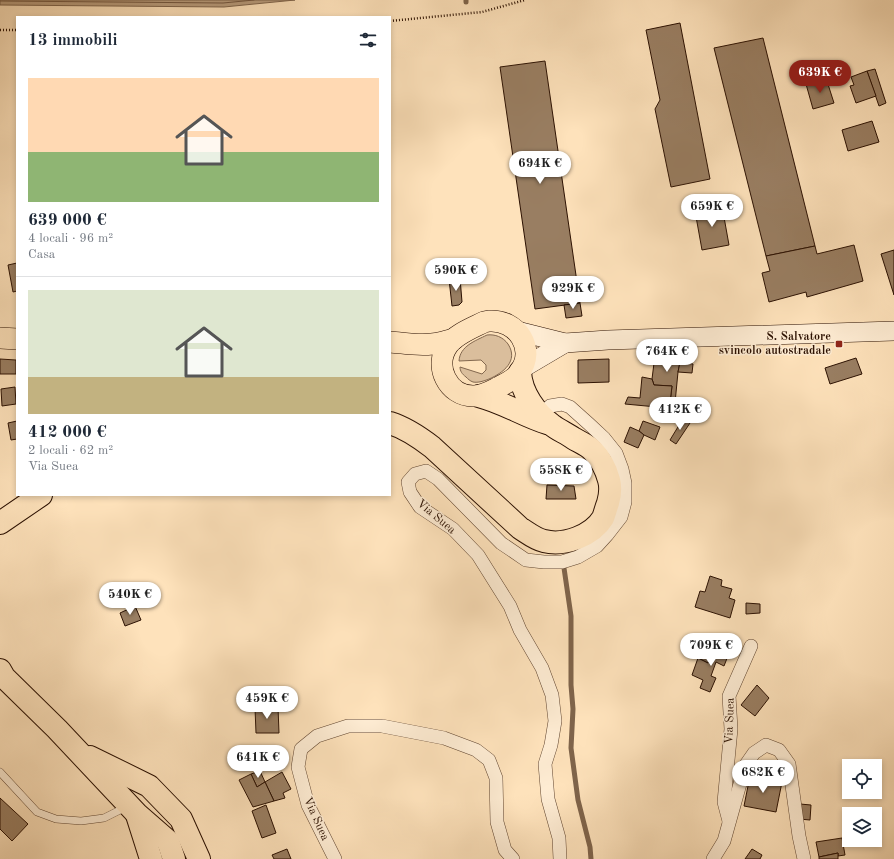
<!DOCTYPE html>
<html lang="it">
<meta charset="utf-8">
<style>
body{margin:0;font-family:"Old Standard TT",serif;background:#f6f6f7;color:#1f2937;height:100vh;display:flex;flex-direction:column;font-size:15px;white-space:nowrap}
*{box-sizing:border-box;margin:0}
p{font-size:13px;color:#747a83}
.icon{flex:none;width:22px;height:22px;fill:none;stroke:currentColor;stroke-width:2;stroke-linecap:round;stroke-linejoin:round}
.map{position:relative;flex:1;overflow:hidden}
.panel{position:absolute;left:16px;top:16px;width:375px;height:480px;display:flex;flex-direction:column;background:#fff;border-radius:0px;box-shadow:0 2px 6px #0003}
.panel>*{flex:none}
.controls{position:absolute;left:842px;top:759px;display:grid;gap:8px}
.controls a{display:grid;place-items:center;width:40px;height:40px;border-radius:0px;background:#fff;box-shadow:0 2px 6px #0003;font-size:20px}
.price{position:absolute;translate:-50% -34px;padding:0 9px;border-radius:14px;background:#fff;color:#222;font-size:13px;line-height:26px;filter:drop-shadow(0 1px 2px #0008)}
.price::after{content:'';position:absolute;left:50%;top:24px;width:12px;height:9px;margin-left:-6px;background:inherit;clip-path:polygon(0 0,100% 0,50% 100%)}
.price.selected{background:#8f2418;color:#fff}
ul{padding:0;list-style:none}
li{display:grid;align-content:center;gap:8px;height:212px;padding:0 12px}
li+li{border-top:1px solid #e0e1e3}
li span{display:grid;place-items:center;height:124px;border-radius:0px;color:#555}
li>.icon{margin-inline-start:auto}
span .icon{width:72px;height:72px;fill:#fffc;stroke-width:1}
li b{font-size:17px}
h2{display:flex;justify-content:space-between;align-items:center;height:48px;padding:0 12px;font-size:17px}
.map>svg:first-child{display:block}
.green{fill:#dabe9c;stroke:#83684f}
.water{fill:#b79b7c;stroke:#7f644b}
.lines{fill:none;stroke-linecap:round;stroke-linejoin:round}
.shore{stroke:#72563f;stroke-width:1}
.stream{stroke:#7f644b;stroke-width:5}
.building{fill:#997e62;stroke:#2c1102}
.lane-casing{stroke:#604530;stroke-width:8}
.street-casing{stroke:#604530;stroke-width:14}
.secondary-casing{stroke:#2c1102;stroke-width:20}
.primary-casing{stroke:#2c1102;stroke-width:22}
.highway-casing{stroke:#2c1102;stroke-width:24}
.path{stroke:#2c1102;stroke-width:2.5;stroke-dasharray:1 2;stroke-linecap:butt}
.lane{stroke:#feecd3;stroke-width:7}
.street{stroke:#feecd3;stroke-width:13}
.secondary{stroke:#feecd3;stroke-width:19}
.primary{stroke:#fee2bb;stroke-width:21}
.highway{stroke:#fee2bb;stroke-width:22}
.poi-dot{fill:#8f2418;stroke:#feecd3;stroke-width:1.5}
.labels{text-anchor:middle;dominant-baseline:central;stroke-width:3;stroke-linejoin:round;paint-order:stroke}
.poi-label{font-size:12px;font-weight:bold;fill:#2c1102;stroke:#feecd3;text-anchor:end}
.street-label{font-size:12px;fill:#2c1102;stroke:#feecd3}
</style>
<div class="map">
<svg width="894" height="859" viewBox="0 0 894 859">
<rect width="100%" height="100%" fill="#fee2bb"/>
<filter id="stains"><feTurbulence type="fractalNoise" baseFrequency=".005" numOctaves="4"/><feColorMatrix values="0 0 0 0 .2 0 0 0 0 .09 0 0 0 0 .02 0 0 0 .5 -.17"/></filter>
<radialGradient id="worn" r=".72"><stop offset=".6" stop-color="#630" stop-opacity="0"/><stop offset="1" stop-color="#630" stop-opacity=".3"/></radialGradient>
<!-- green -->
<path class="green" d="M487,335C495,334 503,337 508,344C519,361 503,373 489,379C484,381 478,383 473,382C470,381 468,379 466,377C462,374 460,371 460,367L482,374L486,370V365L481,360L459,361C460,346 475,341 487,335Z"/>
<!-- water -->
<polygon class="water" points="0,0 295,0 224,7 0,5"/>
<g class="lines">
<!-- shore -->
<polyline class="shore" points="0,1 223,3 254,0"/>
<!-- stream -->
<g class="stream">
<polyline points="466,0 466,2"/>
<polyline points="564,568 571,616 571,685 573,709 571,748 578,800 590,847 591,859"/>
</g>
</g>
<!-- building -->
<g class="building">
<polygon points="680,23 710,179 671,187 655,109 660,100 646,30"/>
<polygon points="763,38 815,246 766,256 714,48"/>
<polygon points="545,61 580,303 535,309 500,67"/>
<polygon points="875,69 886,103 879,106 867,71"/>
<polygon points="867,71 876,96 856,103 850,86 854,85 851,77"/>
<polygon points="826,78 834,103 813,109 806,84"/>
<polygon points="872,121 879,142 848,151 842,130"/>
<polygon points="722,206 729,245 702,250 695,211"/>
<polygon points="854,245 863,281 807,297 806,292 769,302 762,273 770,271 766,256 815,246 817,254"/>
<polygon points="894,250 894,295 881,254"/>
<polygon points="17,263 17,291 13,292 8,265"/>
<polygon points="460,278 462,302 459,305 452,306 449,279"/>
<polygon points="580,303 582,316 566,318 564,305"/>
<polygon points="655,355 681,358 678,372 675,403 670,403 672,386 654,385 652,379"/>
<polygon points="856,358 862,374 830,384 825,368"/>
<polygon points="0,359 16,360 16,374 0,374"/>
<polygon points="609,359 609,382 578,383 578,360"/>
<polygon points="680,362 693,364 692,373 678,372"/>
<polygon points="642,377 652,379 654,385 672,386 670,403 658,401 657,407 625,404 628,397 640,398"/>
<polygon points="15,387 16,404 2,406 1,389"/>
<polygon points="684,417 690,423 676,444 670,440"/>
<polygon points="17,421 17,439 11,440 8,423"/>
<polygon points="643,421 660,427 655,440 644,435 639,431"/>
<polygon points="630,427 639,431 644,435 638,448 624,442"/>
<polygon points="547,485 574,486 576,499 546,499"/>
<polygon points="710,576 722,580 721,586 732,589 729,598 735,600 730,618 695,607 700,591 705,592"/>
<polygon points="746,603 760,604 760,613 746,614"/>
<polygon points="135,606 141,620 125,626 120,613"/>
<polygon points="706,638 718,643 708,663 698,658"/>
<polygon points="718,643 731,648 724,666 716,662 711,676 716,678 710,692 700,688 703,680 692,675 698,658 708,663"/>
<polygon points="757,685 769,698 755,716 741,705"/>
<polygon points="278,707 279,733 256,733 255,708"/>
<polygon points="260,771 265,782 257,787 251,774"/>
<polygon points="282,772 291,789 283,793 285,798 274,801 265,782"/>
<polygon points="251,774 257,787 265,782 274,801 253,807 239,780"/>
<polygon points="750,776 782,782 776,812 744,806"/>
<polygon points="0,798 28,824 12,841 0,829"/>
<polygon points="800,804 811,805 810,820 799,819"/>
<polygon points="266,805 276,833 262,838 252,811"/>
<polygon points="842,838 845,855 838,856 838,853 819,857 816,842"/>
<polygon points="287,849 291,859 274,859 272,855"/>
<polygon points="752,849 762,855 760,859 745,859"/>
<polygon points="838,853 838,859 819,859 819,857"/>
</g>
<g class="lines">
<!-- lane casing -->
<g class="lane-casing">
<polyline id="lane" points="0,772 37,812 56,819 81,821 104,818 126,807"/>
</g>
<!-- street casing -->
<g class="street-casing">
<g id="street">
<polyline points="541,414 550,406 562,404 570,407 589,424 604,438 616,453 622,469 625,483 625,502 621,517 607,535 597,546 578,557 562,562 544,562 526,560 501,543 438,479 426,471 415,474 408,482 410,492 420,507 453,529 478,555 510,606 520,630 542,668 552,695 555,721 551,745 545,764 548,799 559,838 560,859"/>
<polyline points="729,821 724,802 731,729 729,696 751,646"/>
<polyline points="335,859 308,805 298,767 301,749 317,736 348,726 382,726 444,738 476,750 489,760 496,778 497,822 505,850 513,859"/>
<polyline points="713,859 724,841 745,766 754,753 766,745 779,750 789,764 799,836 804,859"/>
</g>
</g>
<!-- secondary casing -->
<g class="secondary-casing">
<g id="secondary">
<polyline points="517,331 565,343 608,340 894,331"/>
<polyline points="521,369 565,343"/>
</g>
</g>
<!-- primary casing -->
<g class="primary-casing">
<g id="primary">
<path d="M489,321C517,319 537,349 519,373C514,380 506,383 499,387C491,391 483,396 473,396C448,396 433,366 448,345C456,334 472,328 484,322Z"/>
<polyline points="0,338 17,339"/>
<path d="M390,342C404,343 418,346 432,344C439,343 447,341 454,339"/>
</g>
</g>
<!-- highway casing -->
<g class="highway-casing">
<g id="highway">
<path d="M479,396C503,402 524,416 547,423"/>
<path d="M390,423C406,428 419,437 432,447L520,528C528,533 535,539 544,541C564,546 592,536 603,518C605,513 606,508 608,503C610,496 611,487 609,480C606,469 601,459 593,451C588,445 579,442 573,438C566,433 558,430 552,425C536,413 521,393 520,372"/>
<polyline points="0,523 41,495"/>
<polyline points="0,670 4,677 57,729 137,814 168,841 174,859"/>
<polyline points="90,757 149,786 181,819 199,859"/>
<polyline points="137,815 151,859"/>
</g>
</g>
<!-- path -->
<g class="path">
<polyline points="390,21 482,12 525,0"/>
<polyline points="0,30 17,30"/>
</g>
<!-- lane -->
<use href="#lane" class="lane"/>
<!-- street -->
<use href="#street" class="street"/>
<!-- secondary -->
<use href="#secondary" class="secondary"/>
<!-- primary -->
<use href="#primary" class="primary"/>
<!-- highway -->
<use href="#highway" class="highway"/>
</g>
<!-- markers -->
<rect class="poi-dot" x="835" y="340" width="8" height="8" rx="2"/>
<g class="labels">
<!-- poi labels -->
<g class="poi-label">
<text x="831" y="337">S. Salvatore<tspan x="831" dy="14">svincolo autostradale</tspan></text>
</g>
<!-- street labels -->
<g class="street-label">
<text transform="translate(436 517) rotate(40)">Via Suea</text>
<text transform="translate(730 721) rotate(-88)">Via Suea</text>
<text transform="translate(316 819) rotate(66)">Via Suea</text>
</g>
</g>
<rect width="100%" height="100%" filter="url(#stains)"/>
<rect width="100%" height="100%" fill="url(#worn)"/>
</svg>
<div class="controls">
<a><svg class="icon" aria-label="locate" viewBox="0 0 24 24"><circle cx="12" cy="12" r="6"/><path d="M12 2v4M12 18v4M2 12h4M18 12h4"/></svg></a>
<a><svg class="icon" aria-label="layers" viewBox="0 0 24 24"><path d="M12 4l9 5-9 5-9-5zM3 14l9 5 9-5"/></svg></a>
</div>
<b class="price selected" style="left:820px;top:94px">639K €</b>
<b class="price" style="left:540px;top:185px">694K €</b>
<b class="price" style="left:712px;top:228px">659K €</b>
<b class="price" style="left:456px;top:292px">590K €</b>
<b class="price" style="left:573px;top:310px">929K €</b>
<b class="price" style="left:667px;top:373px">764K €</b>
<b class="price" style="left:680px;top:431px">412K €</b>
<b class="price" style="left:561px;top:492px">558K €</b>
<b class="price" style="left:130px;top:616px">540K €</b>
<b class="price" style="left:711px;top:667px">709K €</b>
<b class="price" style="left:267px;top:720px">459K €</b>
<b class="price" style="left:258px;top:779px">641K €</b>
<b class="price" style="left:763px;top:794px">682K €</b>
<section class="panel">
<h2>13 immobili<svg class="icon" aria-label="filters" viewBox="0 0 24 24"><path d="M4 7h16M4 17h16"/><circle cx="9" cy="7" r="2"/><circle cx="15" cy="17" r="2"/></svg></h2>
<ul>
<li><span style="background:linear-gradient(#ffd9b3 60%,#8fb573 0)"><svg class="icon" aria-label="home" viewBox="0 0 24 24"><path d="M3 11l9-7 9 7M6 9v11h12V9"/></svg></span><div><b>639 000 €</b><p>4 locali · 96 m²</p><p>Casa</p></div></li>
<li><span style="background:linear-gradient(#dfe7d0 70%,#c2b280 0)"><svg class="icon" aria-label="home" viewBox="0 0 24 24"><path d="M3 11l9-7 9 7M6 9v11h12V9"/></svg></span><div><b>412 000 €</b><p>2 locali · 62 m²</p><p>Via Suea</p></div></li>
</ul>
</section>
</div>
